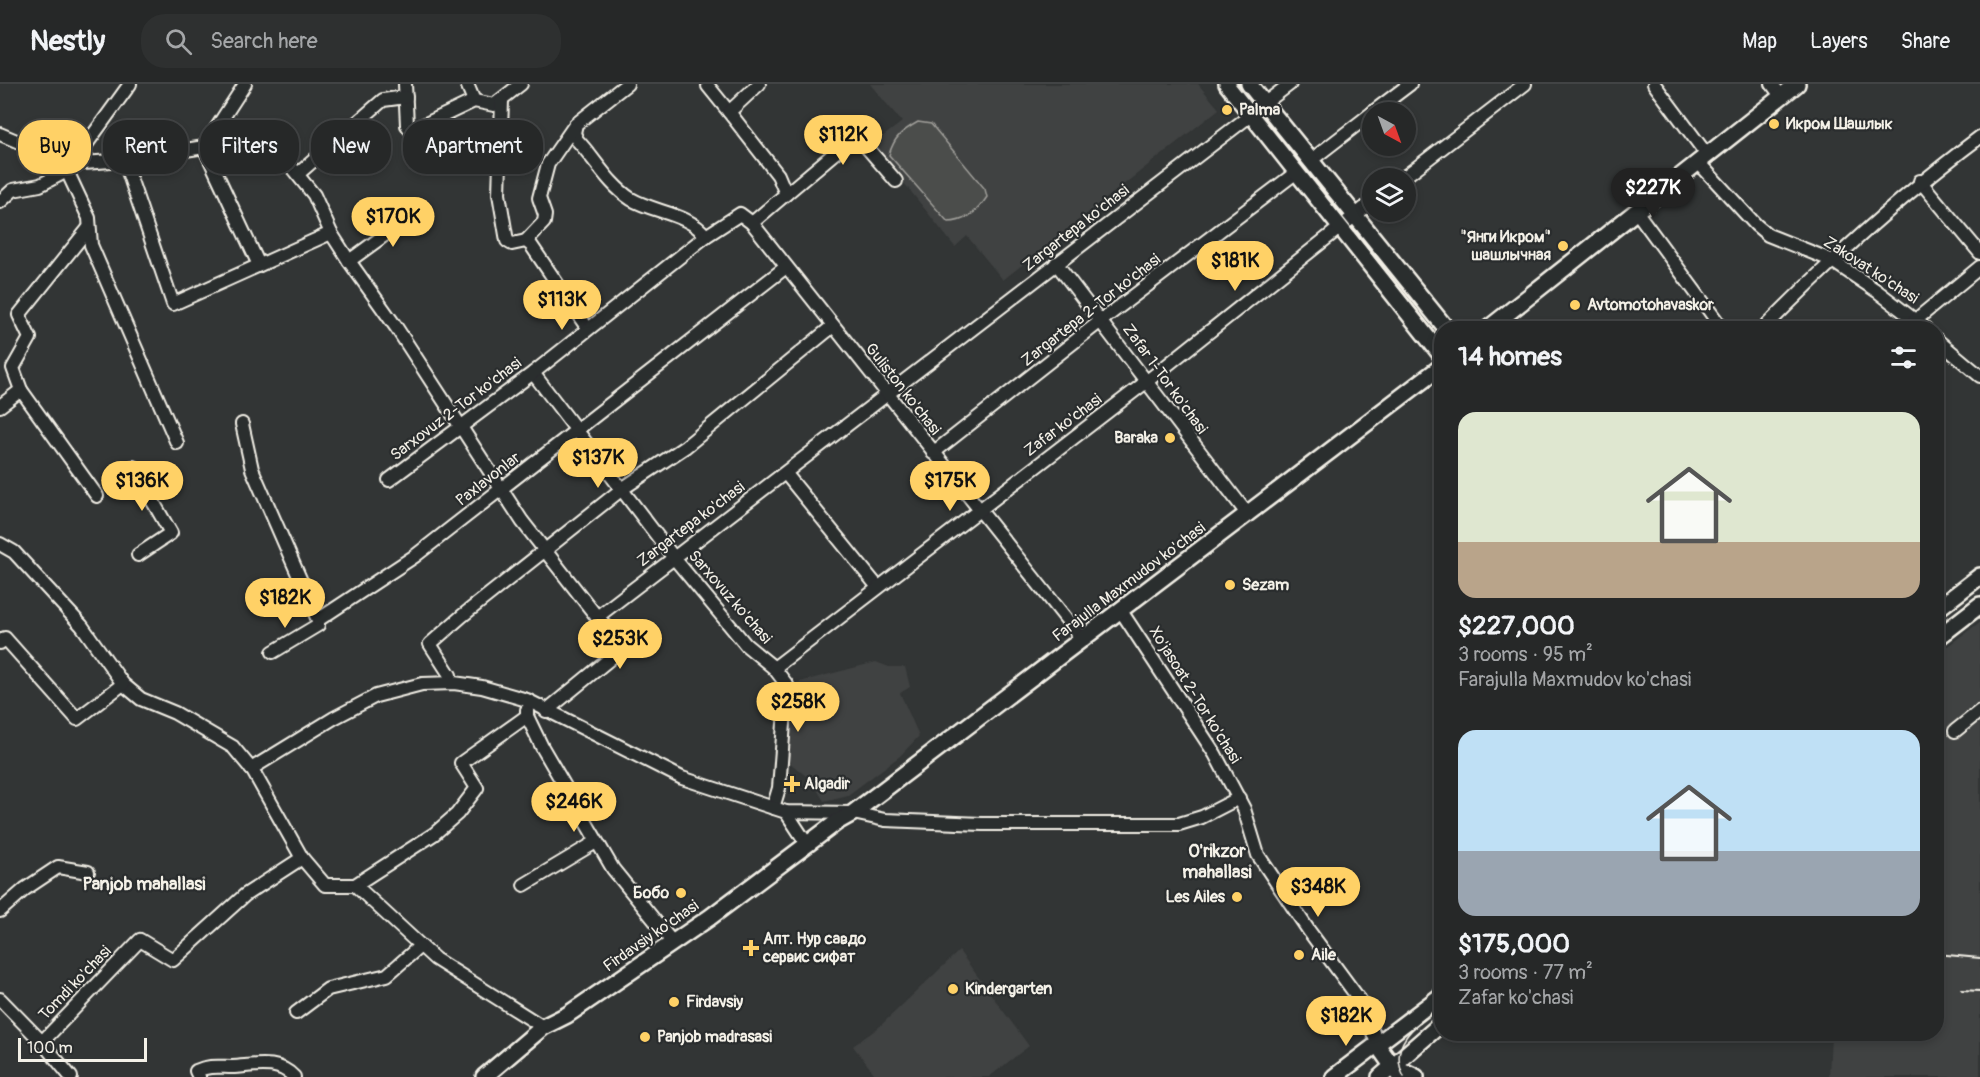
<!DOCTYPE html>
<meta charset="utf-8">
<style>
body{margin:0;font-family:Pangolin,sans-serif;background:#2e3030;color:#f1f3f6;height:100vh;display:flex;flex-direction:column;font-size:22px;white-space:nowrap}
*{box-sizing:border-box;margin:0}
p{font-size:20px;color:#a4a6a8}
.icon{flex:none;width:33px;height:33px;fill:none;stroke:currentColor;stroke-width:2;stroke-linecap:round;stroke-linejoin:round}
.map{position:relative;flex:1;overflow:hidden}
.panel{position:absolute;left:1434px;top:237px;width:510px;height:720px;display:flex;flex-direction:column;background:#262828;border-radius:24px;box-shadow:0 3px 9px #0003,0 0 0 2px #424445}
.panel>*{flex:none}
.banner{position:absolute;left:18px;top:36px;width:570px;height:54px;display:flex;gap:12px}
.needle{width:39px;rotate:139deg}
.buttons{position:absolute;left:1362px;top:18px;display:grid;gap:12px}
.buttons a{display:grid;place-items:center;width:54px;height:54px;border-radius:50%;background:#262828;box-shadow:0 3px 9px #0003,0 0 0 2px #424445;font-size:30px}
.scale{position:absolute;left:18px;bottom:15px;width:129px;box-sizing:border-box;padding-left:6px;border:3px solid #f4f1e8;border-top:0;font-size:16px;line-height:21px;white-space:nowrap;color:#f4f1e8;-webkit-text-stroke:4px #2a2d2e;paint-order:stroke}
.price{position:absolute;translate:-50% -51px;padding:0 14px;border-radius:21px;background:#ffd166;color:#111;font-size:20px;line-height:39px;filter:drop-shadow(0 2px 3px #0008)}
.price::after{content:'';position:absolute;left:50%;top:36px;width:18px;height:14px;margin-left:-9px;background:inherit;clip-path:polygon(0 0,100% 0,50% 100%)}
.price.on{background:#222;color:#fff}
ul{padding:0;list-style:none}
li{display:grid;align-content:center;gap:12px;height:318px;padding:0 24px}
li span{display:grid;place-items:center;height:186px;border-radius:18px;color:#555}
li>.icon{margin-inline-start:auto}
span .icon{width:108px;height:108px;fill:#fffc;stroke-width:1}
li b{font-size:26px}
h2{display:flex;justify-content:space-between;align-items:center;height:72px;padding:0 24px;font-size:26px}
.chip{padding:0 21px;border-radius:24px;background:#262828;box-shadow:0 3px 9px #0003,0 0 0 2px #424445;font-size:21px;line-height:54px}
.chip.on{background:#ffd166;color:#111}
header{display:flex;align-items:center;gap:36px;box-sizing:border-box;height:84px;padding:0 30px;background:#262828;border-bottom:2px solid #424445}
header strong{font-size:28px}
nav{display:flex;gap:33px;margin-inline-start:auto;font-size:21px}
.search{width:420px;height:54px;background:#2e3030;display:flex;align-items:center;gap:15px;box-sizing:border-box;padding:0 21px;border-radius:24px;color:#a4a6a8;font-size:22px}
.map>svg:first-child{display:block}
.built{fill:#404242}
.green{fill:#4b4d4c;stroke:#a09f9a;stroke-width:1.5}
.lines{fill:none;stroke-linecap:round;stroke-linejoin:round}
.minor-casing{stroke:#f4f1e8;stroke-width:16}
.major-casing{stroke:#f4f1e8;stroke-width:20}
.minor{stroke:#2a2d2e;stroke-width:12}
.major{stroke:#2a2d2e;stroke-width:15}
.tram{stroke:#f4f1e8;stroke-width:1.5}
.rail{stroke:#f4f1e8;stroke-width:2}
.poi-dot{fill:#ffd166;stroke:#2a2d2e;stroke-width:2}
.labels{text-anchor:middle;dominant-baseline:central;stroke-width:4.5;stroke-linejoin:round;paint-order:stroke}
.poi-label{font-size:16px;font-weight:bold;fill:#f4f1e8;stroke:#2a2d2e;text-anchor:start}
.street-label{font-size:16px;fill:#f4f1e8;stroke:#2a2d2e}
.neighbourhood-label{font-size:18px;font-weight:bold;fill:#f4f1e8;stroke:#2a2d2e}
</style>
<header>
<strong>Nestly</strong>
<div class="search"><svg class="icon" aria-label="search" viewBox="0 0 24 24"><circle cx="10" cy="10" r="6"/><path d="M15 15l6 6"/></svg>Search here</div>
<nav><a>Map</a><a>Layers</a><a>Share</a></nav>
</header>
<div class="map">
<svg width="1980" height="993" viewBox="0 0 1980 993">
<rect width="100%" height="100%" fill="#323535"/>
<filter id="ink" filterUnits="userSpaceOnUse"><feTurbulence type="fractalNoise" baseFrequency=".0167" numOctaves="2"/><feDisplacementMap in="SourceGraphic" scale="12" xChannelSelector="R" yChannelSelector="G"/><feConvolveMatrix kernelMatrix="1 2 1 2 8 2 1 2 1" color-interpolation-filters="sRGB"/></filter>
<g filter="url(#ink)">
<!-- built -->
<g class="built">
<polygon points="870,0 1198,0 1219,25 1003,196 967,152 955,163 873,60 902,38"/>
<polygon points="1980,538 1980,993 1829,993 1831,950 1936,950 1937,570"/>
<polygon points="876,578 889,583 905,583 910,603 900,609 919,652 900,672 848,711 824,717 811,696 784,674 792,600"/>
<polygon points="959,867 1029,962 989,993 877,993 853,962 878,944"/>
</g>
<!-- green -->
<path class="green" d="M918,38L931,40L985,105L987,113C978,127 965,138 948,138L889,71C894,53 902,47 918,38Z"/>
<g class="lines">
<!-- minor casing -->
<g class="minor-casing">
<g id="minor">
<polyline points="245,0 204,63 259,181"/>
<polyline points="405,0 407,41 411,47 474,17 494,21 521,0"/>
<polyline points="467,0 474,17"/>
<path d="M627,0L576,40L574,49L577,56C596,76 608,100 631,115C655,129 688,129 706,152"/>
<polyline points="1654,0 1707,71"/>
<polyline points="1772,0 1781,12"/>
<polyline points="708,2 729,28"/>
<polyline points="502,16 499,110 507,157 512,160 526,157 531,161 588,245"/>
<polyline points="1265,19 1290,0"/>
<polyline points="1373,28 1410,0"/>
<polyline points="0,50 71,80 124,76 204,63 250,60 265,61 279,68 314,111 331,149 349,177 396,243 522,437 597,533 1252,30"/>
<polyline points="124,76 173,220 331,149"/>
<polyline points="1310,77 1372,29"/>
<polyline points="1698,78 1756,141 1768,151 1831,176 1877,207 1925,244"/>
<polyline points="67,87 89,134 91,161 177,359"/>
<polyline points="298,90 383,16 406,13"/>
<polyline points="1403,94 1525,0"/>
<polyline points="1920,97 1980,169"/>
<polyline points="786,110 856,51 896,97"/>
<polyline points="0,118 13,106 40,101 67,87 130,0"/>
<polyline points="1636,127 1722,244"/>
<polyline points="752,139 786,110 778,91 729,28 759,0"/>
<polyline points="526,157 544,138 545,131 539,114 548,80 575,41"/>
<polyline points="349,177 419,126"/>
<polyline points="1056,179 1248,431"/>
<path d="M1764,244C1832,175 1902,111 1980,53"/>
<polyline points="1906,244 1980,183"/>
<polyline points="1936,255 1980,292"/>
<polyline points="533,289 674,474 746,561 774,584 787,601 779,704 773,724"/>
<polyline points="21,306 13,284 30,254 19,231 88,145"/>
<polyline points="0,322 21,306 97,412"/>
<polyline points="242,340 252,385 318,536 318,541 273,568"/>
<polyline points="933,369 1102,236 1298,87"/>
<polyline points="133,383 171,449 138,471"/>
<polyline points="786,390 877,502"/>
<polyline points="389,396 533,289 706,152 740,130 752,139 1083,556"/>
<polyline points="0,460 14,468 82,542 123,600 141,615 175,629 233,663 253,687 302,774 325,801 355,801 434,750 457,730 477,704 461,679 527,632"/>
<polyline points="1121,527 1215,670 1244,725 1258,771 1309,847 1362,919 1378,962"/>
<polyline points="318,536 415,472 786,183"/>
<polyline points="0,559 5,554 77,635 123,600"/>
<polyline points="774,584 1146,298 1372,118"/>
<polyline points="450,591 430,560 462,532 622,405 685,363 833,242"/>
<polyline points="527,626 527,632 542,663 613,785 673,859"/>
<polyline points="546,627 623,564 623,560 597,533"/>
<polyline points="1955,647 1980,627"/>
<polyline points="251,685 334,634 376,612 422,600 454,599 482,603 527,616 682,694 786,728 853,729 885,736 982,740 1179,740 1202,733 1239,714"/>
<polyline points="786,728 807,760"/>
<polyline points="355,801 435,875 543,943"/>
<polyline points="524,801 596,758"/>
<polyline points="0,827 25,805 58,783 88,788"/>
<polyline points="0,915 42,958"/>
<polyline points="296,929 328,905 387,891 419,863"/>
<polyline points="71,993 42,958 140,856 173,876 245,811 302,774"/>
<path d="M199,993L196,987C209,981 219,983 232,983C254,982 278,975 294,993"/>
</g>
</g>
<!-- major casing -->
<g class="major-casing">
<g id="major">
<polyline points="1227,0 1442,272"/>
<polyline points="1249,0 1446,244"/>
<polyline points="1489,244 1797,0"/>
<polyline points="1936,526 1980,492"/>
<polyline points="1936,555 1980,521"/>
<polyline points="1378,962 1400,993"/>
<polyline points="1395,983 1416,993"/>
<polyline points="484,993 543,943 567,931 709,834 837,738 853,729 1442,282"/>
<polyline points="1334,993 1442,911"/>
<polyline points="1380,993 1442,939"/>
</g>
</g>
<!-- minor -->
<use href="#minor" class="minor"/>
<!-- major -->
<use href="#major" class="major"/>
<!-- tram -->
<g class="tram">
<polyline points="1236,0 1442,258"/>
<path d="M1404,993C1387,959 1417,940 1442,921"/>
</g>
<!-- rail -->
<g class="rail">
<polyline points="1936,870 1980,874"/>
<polyline points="1962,906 1980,907"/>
</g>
</g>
</g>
<!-- markers -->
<g class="poi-dot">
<circle cx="1227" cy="26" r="6"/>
<circle cx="1774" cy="40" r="6"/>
<circle cx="1563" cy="162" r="6"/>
<circle cx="1575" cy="221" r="6"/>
<circle cx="1170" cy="354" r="6"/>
<circle cx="1230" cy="501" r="6"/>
<path d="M789 691h6v6h6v6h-6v6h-6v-6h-6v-6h6z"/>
<circle cx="681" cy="809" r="6"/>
<circle cx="1237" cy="813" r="6"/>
<path d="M748 855h6v6h6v6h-6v6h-6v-6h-6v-6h6z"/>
<circle cx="1299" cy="871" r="6"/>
<circle cx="953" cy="905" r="6"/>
<circle cx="674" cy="918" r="6"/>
<circle cx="645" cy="953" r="6"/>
</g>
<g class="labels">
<!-- poi labels -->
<g class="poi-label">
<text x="1239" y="26">Palma</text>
<text x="1786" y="40">Икром Шашлык</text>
<text x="1551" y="153" text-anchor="end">"Янги Икром"<tspan x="1551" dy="18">шашлычная</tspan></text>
<text x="1587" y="221">Avtomotohavaskor</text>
<text x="1158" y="354" text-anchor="end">Baraka</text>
<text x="1242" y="501">Sezam</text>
<text x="804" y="700">Algadir</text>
<text x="669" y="809" text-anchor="end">Бобо</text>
<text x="1225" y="813" text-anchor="end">Les Ailes</text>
<text x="763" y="855">Апт. Нур савдо<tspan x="763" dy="18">сервис сифат</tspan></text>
<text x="1311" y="871">Aile</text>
<text x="965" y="905">Kindergarten</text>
<text x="686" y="918">Firdavsiy</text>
<text x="657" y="953">Panjob madrasasi</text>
</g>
<!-- street labels -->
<g class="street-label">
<text transform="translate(1076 144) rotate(-38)">Zargartepa ko'chasi</text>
<text transform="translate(1871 186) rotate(33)">Zakovat ko'chasi</text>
<text transform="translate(1091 226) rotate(-38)">Zargartepa 2-Tor ko'chasi</text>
<text transform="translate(1165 295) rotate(54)">Zafar 1-Tor ko'chasi</text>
<text transform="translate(903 305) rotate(52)">Guliston ko'chasi</text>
<text transform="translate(456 325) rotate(-37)">Sarxovuz 2-Tor ko'chasi</text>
<text transform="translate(1063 341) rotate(-37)">Zafar ko'chasi</text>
<text transform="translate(488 395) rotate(-38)">Paxlavonlar</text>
<text transform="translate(691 440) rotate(-37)">Zargartepa ko'chasi</text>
<text transform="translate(1129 498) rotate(-37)">Farajulla Maxmudov ko'chasi</text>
<text transform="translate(730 513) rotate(49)">Sarxovuz ko'chasi</text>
<text transform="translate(1195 611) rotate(58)">Xo'jasoat 2-Tor ko'chasi</text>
<text transform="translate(651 852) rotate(-35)">Firdavsiy ko'chasi</text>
<text transform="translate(75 899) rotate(-46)">Tomdi ko'chasi</text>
</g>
<!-- neighbourhood labels -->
<g class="neighbourhood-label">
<text x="1217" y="767">O'rikzor<tspan x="1217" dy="21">mahallasi</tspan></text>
<text x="144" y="800">Panjob mahallasi</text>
</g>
</g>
</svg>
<div class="buttons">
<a><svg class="needle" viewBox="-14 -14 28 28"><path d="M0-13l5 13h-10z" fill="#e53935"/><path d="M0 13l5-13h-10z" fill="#a4a6a8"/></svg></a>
<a><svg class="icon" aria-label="layers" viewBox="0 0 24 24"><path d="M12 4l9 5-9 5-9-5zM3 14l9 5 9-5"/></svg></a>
</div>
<div class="scale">100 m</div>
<b class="price" style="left:843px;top:82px">$112K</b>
<b class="price on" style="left:1653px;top:135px">$227K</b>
<b class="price" style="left:393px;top:164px">$170K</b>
<b class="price" style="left:1235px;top:208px">$181K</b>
<b class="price" style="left:562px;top:247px">$113K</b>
<b class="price" style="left:598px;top:405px">$137K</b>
<b class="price" style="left:142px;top:428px">$136K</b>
<b class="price" style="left:950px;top:428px">$175K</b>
<b class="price" style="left:285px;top:545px">$182K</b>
<b class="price" style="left:620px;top:586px">$253K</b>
<b class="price" style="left:798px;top:649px">$258K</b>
<b class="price" style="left:574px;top:749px">$246K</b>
<b class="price" style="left:1318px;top:834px">$348K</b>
<b class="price" style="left:1346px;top:963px">$182K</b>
<div class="banner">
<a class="chip on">Buy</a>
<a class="chip">Rent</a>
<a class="chip">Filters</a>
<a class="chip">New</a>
<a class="chip">Apartment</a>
</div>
<section class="panel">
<h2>14 homes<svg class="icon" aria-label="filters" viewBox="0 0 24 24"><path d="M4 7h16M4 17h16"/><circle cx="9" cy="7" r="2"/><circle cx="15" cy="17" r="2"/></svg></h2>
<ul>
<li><span style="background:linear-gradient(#dfe7d0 70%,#b9a48a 0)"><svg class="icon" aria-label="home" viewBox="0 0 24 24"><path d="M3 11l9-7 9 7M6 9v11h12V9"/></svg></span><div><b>$227,000</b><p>3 rooms · 95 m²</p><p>Farajulla Maxmudov ko'chasi</p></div></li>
<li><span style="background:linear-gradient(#bfe0f5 65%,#9aa5b1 0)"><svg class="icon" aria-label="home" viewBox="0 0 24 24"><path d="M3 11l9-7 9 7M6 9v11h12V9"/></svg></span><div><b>$175,000</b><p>3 rooms · 77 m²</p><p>Zafar ko'chasi</p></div></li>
</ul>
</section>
</div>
